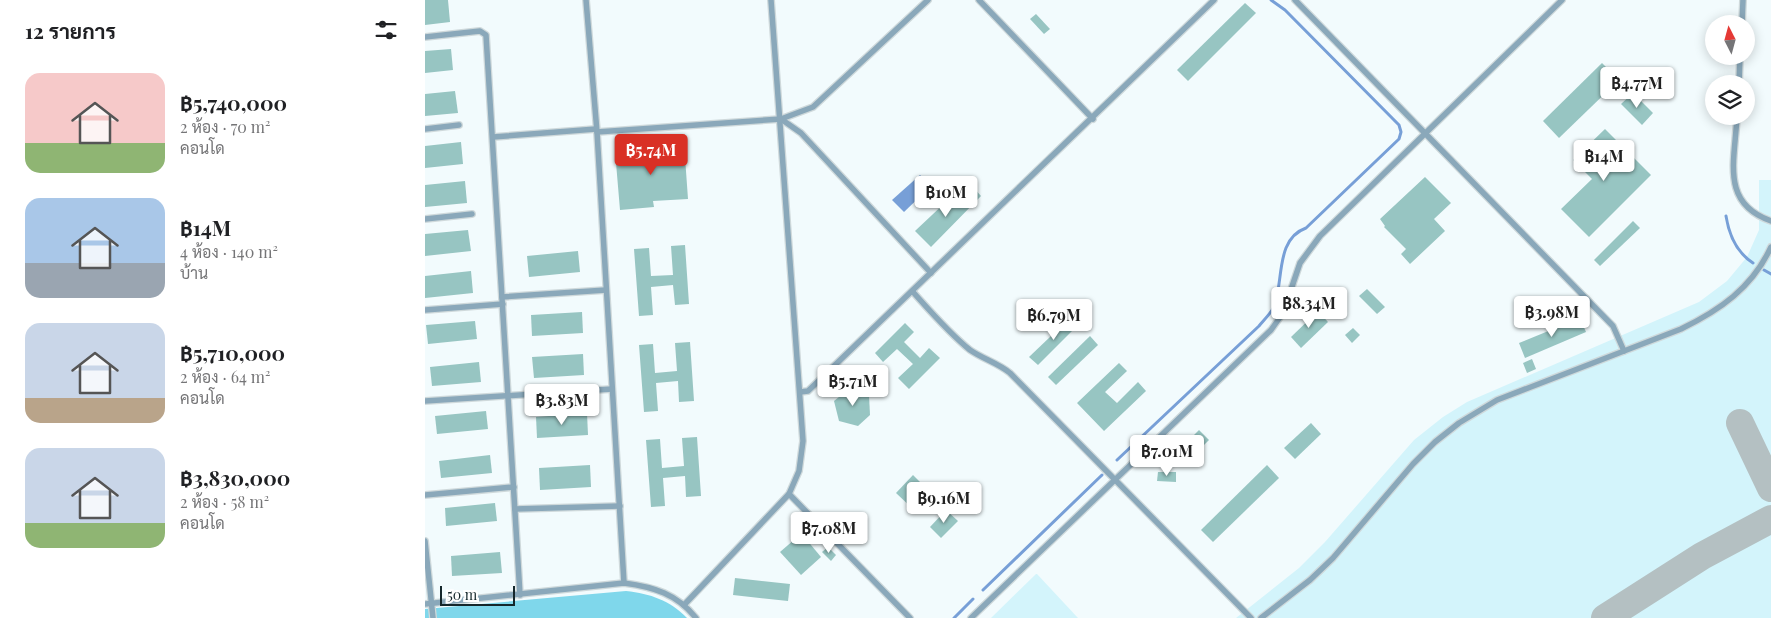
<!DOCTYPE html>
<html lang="th">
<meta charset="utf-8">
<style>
body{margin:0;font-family:"Playfair Display",Sarabun,serif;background:#f2f2f2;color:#202124;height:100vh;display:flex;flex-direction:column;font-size:19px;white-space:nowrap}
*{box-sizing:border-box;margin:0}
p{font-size:16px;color:#757577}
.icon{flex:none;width:28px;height:28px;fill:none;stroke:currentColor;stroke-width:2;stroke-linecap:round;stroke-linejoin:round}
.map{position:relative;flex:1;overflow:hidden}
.panel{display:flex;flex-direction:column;background:#fff;width:425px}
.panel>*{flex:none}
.needle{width:32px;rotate:354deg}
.controls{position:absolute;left:1280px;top:15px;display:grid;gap:10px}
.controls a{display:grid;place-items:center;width:50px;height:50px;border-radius:50%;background:#fff;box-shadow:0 2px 12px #0003;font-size:25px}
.scale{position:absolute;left:15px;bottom:12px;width:75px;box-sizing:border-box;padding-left:5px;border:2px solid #15272b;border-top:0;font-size:14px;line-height:18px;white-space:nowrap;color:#15272b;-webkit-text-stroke:4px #fff;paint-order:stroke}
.price{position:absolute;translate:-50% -42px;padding:0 11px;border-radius:5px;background:#fff;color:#222;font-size:16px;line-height:32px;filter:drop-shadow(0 1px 2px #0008)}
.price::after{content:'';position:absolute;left:50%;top:30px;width:15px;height:11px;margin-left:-8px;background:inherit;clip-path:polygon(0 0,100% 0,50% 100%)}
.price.selected{background:#d93025;color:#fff}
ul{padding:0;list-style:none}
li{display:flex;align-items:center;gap:15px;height:125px;padding:0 25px}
li span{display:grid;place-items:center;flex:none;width:140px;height:100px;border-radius:15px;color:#555}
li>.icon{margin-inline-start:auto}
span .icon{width:60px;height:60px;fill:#fffc;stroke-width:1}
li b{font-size:21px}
h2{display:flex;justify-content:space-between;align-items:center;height:60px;padding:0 25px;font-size:21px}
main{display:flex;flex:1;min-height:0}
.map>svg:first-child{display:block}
.built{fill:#d3f4fb}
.green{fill:#7fd7eb}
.water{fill:#779fd7}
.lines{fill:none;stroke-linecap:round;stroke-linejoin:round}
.stream{stroke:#779fd7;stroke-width:3}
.taxiway{stroke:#b4c0c2;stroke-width:28}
.building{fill:#97c5c2}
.service-casing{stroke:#cfd9db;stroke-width:8}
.service{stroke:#8aa8ba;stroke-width:5.5}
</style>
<main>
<section class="panel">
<h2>12 รายการ<svg class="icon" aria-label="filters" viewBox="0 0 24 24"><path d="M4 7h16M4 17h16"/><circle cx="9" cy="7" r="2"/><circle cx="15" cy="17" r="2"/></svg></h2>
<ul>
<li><span style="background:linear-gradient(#f6c9c9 70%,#8fb573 0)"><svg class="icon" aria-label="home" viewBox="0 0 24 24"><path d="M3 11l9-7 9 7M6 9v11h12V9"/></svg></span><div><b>฿5,740,000</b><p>2 ห้อง · 70 m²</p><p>คอนโด</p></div></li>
<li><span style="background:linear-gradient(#a9c7e8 65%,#9aa5b1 0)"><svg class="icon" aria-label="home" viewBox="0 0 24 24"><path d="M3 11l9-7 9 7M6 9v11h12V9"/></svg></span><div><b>฿14M</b><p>4 ห้อง · 140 m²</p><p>บ้าน</p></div></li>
<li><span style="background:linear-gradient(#c9d6e8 75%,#b9a48a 0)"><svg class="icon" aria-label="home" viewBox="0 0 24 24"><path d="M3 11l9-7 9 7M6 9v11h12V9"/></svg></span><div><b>฿5,710,000</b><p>2 ห้อง · 64 m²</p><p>คอนโด</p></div></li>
<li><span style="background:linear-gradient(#c9d6e8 75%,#8fb573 0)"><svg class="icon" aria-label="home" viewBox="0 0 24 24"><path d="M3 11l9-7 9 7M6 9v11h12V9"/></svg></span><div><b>฿3,830,000</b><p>2 ห้อง · 58 m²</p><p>คอนโด</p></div></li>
</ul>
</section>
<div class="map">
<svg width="1346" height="618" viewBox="0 0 1346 618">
<rect width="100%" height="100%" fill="#f2fbfd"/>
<!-- built -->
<g class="built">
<polygon points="1334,180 1346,180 1346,618 811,618 874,568 900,542 989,440 1018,417 1042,402 1274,302 1302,281 1322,257 1334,230"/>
<polygon points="612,574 653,618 566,618 611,574"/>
</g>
<!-- green -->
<path class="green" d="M201,591C226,594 244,600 262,618H0V609Z"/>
<!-- water -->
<polygon class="water" points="495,175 506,186 479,212 467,200"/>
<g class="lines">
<!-- stream -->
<g class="stream">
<path d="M1301,216C1304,235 1311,252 1328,263"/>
<polyline points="1339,270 1346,274"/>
<path d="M692,460L834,326C839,320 846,313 849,307C859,281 850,239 881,228L974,139L976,132L974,125L860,10L846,0"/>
<polyline points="558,590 677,475"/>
<polyline points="529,618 548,599"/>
</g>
<!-- taxiway -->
<g class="taxiway">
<polyline points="1315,423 1346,488"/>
<polyline points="1180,618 1277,556 1346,519"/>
</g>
</g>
<!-- building -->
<g class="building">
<polygon points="0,0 23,0 25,22 0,25"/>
<polygon points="820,3 831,13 763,81 752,70"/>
<polygon points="611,14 625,29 619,34 605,19"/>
<polygon points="26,49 28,70 0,73 0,51"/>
<polygon points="1177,63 1194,80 1134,138 1118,121"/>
<polygon points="30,91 33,113 0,116 0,94"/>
<polygon points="1208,93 1228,113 1217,125 1196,104"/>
<polygon points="1180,129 1226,175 1164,237 1136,209 1167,179 1148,160"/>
<polygon points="36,142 38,164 0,168 0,146"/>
<polygon points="259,143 263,199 228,201 229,207 195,210 190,151 238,147 238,144"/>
<polygon points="1000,177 1026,203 1009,219 1020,231 985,264 976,254 981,249 959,227 960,226 955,219"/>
<polygon points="40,181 42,203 0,207 0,185"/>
<polygon points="548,187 556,196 506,247 490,231 524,199 529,205"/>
<polygon points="1208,221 1215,228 1175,266 1169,260"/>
<polygon points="43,230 46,251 0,256 0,234"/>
<polygon points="260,245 264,304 250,305 248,285 226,287 228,315 214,316 209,249 224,248 226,276 248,275 246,246"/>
<polygon points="153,251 155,272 104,277 102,256"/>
<polygon points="46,271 48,293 0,298 0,276"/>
<polygon points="942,289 960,307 952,314 934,296"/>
<polygon points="893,311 903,322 876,348 866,337"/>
<polygon points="157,312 158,333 107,336 106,315"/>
<polygon points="647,316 654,324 613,365 604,357"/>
<polygon points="1155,318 1161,332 1100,358 1094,343"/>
<polygon points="50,321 52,339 3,344 1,325"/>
<polygon points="480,323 489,332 479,342 495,358 504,348 515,358 484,389 473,378 488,364 472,349 458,362 450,353"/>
<polygon points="928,328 935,335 927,343 920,335"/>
<polygon points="665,336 673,345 631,385 623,377"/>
<polygon points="265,342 269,401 254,402 253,381 231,383 233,411 219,412 214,345 228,344 230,373 252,371 250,343"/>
<polygon points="158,354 159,375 109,378 107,357"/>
<polygon points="1107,359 1111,369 1102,373 1098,363"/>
<polygon points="54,362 56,382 7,386 5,367"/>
<polygon points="694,363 702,371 680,392 692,403 713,382 721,391 679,431 652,403"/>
<polygon points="425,388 444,395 445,415 433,426 414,421 409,401"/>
<polygon points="61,411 63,429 12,434 10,416"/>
<polygon points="162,413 163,435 112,438 111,417"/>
<polygon points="886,423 896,434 870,459 859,448"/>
<polygon points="774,430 784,440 767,457 757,447"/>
<polygon points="272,437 276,496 261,497 260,476 238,478 240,506 226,507 221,440 235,439 237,468 259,466 257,438"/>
<polygon points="65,455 67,473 16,478 14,461"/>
<polygon points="165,465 166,487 115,490 114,468"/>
<polygon points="842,465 854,478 788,542 776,530"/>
<polygon points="733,472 751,472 751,482 732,481"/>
<polygon points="488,475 506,493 489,510 471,493"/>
<polygon points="70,503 72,521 21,526 20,508"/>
<polygon points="521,510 533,521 516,538 505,527"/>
<polygon points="370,539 381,539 396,557 376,575 355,552"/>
<polygon points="403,547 411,555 406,561 397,552"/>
<polygon points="75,552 77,573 27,576 26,556"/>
<polygon points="310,578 365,584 363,601 308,595"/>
</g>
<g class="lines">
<!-- service casing -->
<g class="service-casing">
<g id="service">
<polyline points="161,0 172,132 199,583"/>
<polyline points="554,0 668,119"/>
<polyline points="870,0 1188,326 1199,351"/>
<polyline points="1317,24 1318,0"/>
<polyline points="0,37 55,31 61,35 95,595"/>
<polyline points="1314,84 1315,56"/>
<path d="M1312,116C1310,161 1295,203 1346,221"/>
<polyline points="356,119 376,133 506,273"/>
<polyline points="0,129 34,125"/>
<polyline points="172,132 356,119 388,107 503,0"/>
<polyline points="68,137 171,129"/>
<polyline points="0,219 47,214"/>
<path d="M488,292C506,312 524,333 545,350C558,359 573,363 585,373L826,618"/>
<polyline points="77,297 181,290"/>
<polyline points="0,310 78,304"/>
<polyline points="375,392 383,391 789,0"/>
<polyline points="0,401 187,389"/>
<polyline points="364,494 485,618"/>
<polyline points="0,495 89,487"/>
<polyline points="90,509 195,506"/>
<polyline points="0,541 8,618"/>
<path d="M0,604L199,583C229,587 252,594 271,618"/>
<polyline points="259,605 364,494 374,471 378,441 346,0"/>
<polyline points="546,618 846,330 858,313 875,263 895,236 1137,0"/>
<path d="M836,618L885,580L908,558L988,464L1010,442L1034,423L1072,400L1256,329C1295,310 1327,288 1346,247"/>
</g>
</g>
<!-- service -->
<use href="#service" class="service"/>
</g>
</svg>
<div class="controls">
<a><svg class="needle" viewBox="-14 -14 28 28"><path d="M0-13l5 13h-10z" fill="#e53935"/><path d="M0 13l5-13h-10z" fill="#757577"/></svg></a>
<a><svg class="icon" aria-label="layers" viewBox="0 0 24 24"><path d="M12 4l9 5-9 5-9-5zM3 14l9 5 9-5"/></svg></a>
</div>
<div class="scale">50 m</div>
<b class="price" style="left:1212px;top:109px">฿4.77M</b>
<b class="price selected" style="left:226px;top:176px">฿5.74M</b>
<b class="price" style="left:1179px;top:182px">฿14M</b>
<b class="price" style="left:521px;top:218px">฿10M</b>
<b class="price" style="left:884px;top:329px">฿8.34M</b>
<b class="price" style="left:1127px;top:338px">฿3.98M</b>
<b class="price" style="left:629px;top:341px">฿6.79M</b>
<b class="price" style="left:428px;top:407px">฿5.71M</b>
<b class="price" style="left:137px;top:426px">฿3.83M</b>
<b class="price" style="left:742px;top:477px">฿7.01M</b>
<b class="price" style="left:519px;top:524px">฿9.16M</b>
<b class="price" style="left:404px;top:554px">฿7.08M</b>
</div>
</main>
